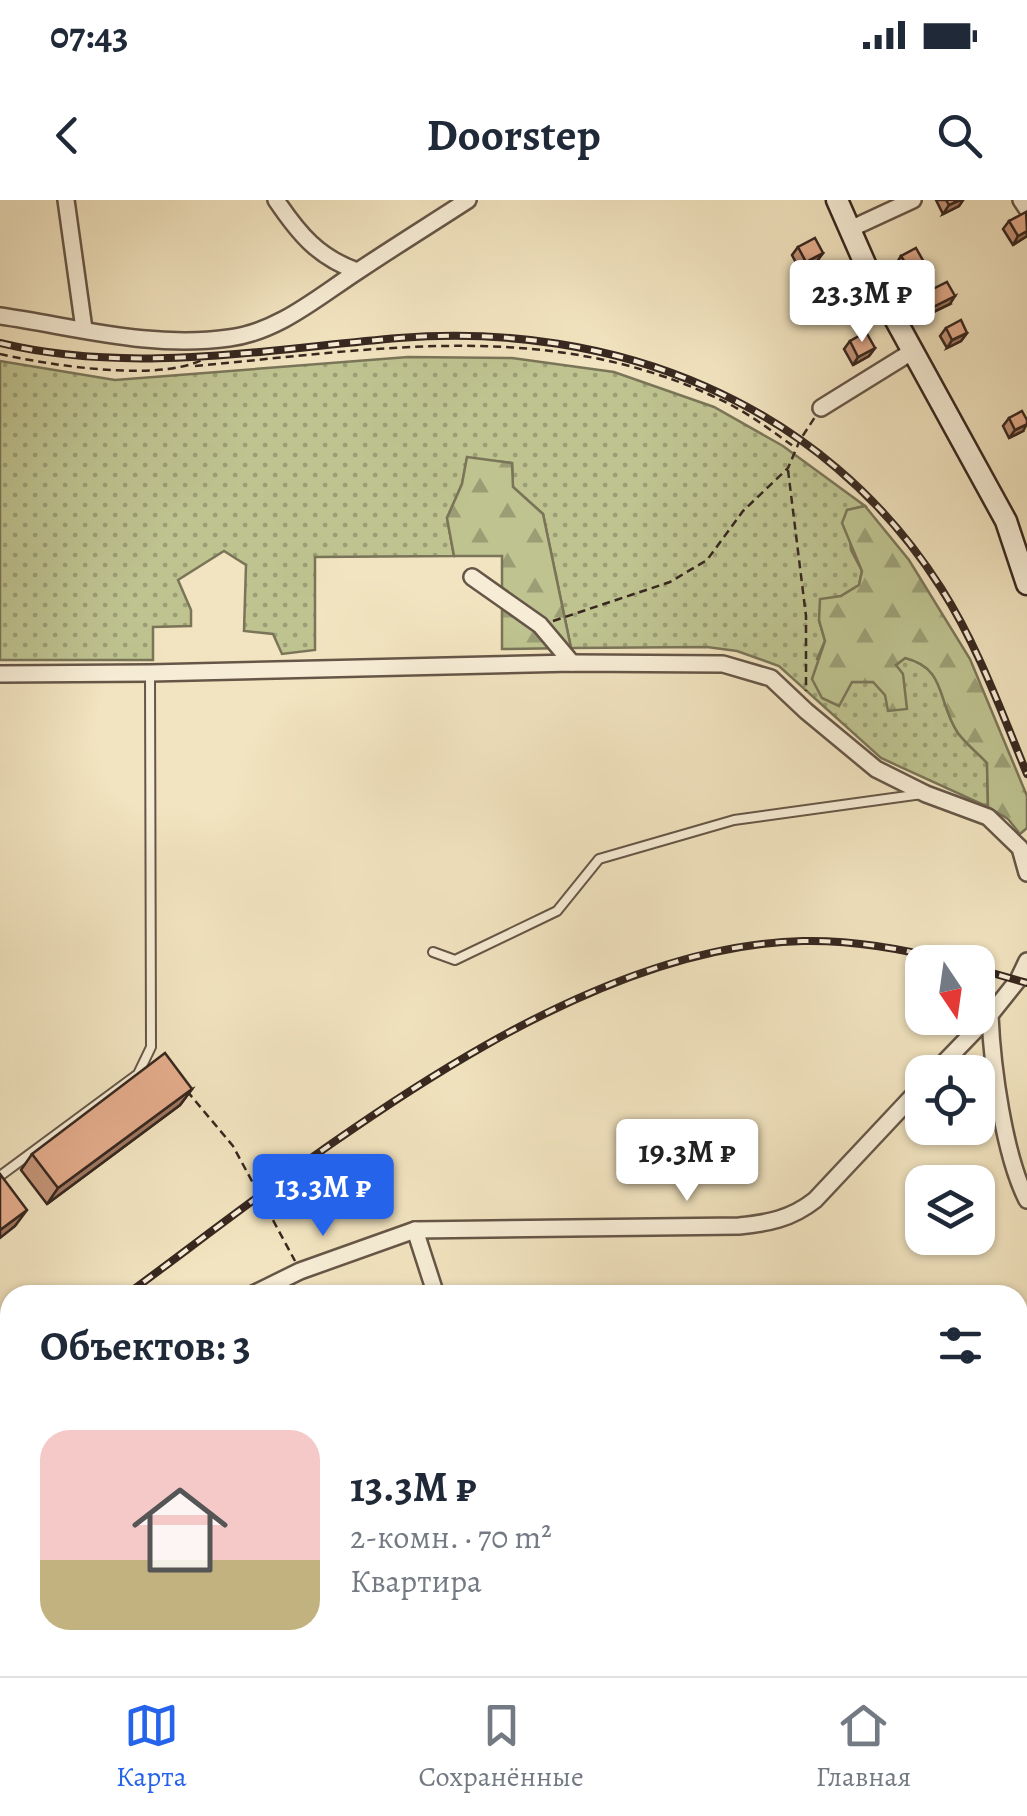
<!DOCTYPE html>
<html lang="ru">
<meta charset="utf-8">
<style>
body{margin:0;font-family:Alegreya,serif;background:#f6f6f7;color:#1f2937;height:100vh;display:flex;flex-direction:column;font-size:38px;white-space:nowrap}
*{box-sizing:border-box;margin:0}
p{font-size:32px;color:#747a83}
.icon{flex:none;width:55px;height:55px;fill:none;stroke:currentColor;stroke-width:2;stroke-linecap:round;stroke-linejoin:round}
.map{position:relative;flex:1;overflow:hidden}
.sheet{position:absolute;left:0px;top:1085px;width:1028px;height:392px;display:flex;flex-direction:column;background:#fff;border-radius:30px 30px 0 0;box-shadow:0 2px 8px #0004}
.sheet>*{flex:none}
.needle{width:65px;rotate:167deg}
.controls{position:absolute;left:905px;top:745px;display:grid;gap:20px}
.controls a{display:grid;place-items:center;width:90px;height:90px;border-radius:20px;background:#fff;box-shadow:0 2px 8px #0004;font-size:50px}
.price{position:absolute;translate:-50% -85px;padding:0 22px;border-radius:10px;background:#fff;color:#222;font-size:32px;line-height:65px;filter:drop-shadow(0 2px 5px #0008)}
.price::after{content:'';position:absolute;left:50%;top:60px;width:30px;height:22px;margin-left:-15px;background:inherit;clip-path:polygon(0 0,100% 0,50% 100%)}
.price.current{background:#2563eb;color:#fff}
ul{padding:0;list-style:none}
li{display:flex;align-items:center;gap:30px;height:250px;padding:0 40px}
li+li{border-top:2px solid #e0e1e3}
li span{display:grid;place-items:center;flex:none;width:280px;height:200px;border-radius:30px;color:#555}
li>.icon{margin-inline-start:auto}
span .icon{width:120px;height:120px;fill:#fffc;stroke-width:1}
li b{font-size:42px}
h2{display:flex;justify-content:space-between;align-items:center;height:120px;padding:0 40px;font-size:42px}
.status{display:flex;justify-content:space-between;align-items:center;height:70px;padding:0 50px;background:#fff;direction:ltr}
.status svg{height:28px;fill:currentColor}
header{display:flex;justify-content:space-between;align-items:center;height:130px;padding:0 40px;background:#fff;font-size:45px;font-weight:700}
.tab-bar{display:flex;justify-content:space-around;align-items:center;height:140px;border-top:2px solid #e0e1e3;background:#fff;font-size:28px;color:#747a83}
.tab-bar a{display:grid;justify-items:center;gap:5px}
.tab-bar .current{color:#2563eb}
.map>svg:first-child{display:block}
.grass{fill:url(#grass-dots);stroke:#7a7558;stroke-width:2.5}
.forest{fill:url(#forest-firs);stroke:#7a7558;stroke-width:2.5}
.lines{fill:none;stroke-linecap:round;stroke-linejoin:round}
.service-casing{stroke:#665647;stroke-width:12}
.minor-casing{stroke:#665647;stroke-width:20}
.tertiary-casing{stroke:#665647;stroke-width:22}
.secondary-casing{stroke:#37271f;stroke-width:25}
.path{stroke:#37271f;stroke-width:2.5;stroke-dasharray:8 5;stroke-linecap:butt}
.service{stroke:#f7edd6;stroke-width:8}
.minor{stroke:#f7edd6;stroke-width:15}
.tertiary{stroke:#f7edd6;stroke-width:18}
.secondary{stroke:#f7edd6;stroke-width:20}
.rail-casing{stroke:#37271f;stroke-width:8}
.rail{stroke:#f7edd6;stroke-width:4;stroke-dasharray:11;stroke-linecap:butt}
.wall{fill:#c49478;stroke:#37271f;stroke-width:2.5}
.shaded-wall{fill:#a07862;stroke:#37271f;stroke-width:2.5}
.building{fill:#e4ac8c;stroke:#37271f;stroke-width:2.5}
</style>
<div class="status"><b>07:43</b><svg viewBox="0 0 49 12"><path d="M0 12V9h3v3zM5 12V6h3v6zM10 12V3h3v9zM15 12V0h3v12zM26 1h20v11H26zM47 4h2v5h-2z"/></svg></div>
<header><svg class="icon" aria-label="back" viewBox="0 0 24 24"><path d="M15 5l-7 7 7 7"/></svg>Doorstep<svg class="icon" aria-label="search" viewBox="0 0 24 24"><circle cx="10" cy="10" r="6"/><path d="M15 15l6 6"/></svg></header>
<div class="map">
<svg width="1027" height="1476" viewBox="0 0 1027 1476">
<defs>
<pattern id="grass-dots" width="8" height="8" patternUnits="userSpaceOnUse" patternTransform="scale(2.5)"><rect width="8" height="8" fill="#bec390"/><path d="M2 2h.1M6 6h.1" fill="none" stroke="#9b9e75" stroke-width="1.8" stroke-linecap="round"/></pattern>
<pattern id="forest-firs" width="22" height="20" patternUnits="userSpaceOnUse" patternTransform="scale(2.5)"><rect width="22" height="20" fill="#bec390"/><path d="M5 1l3.5 6h-7zM16 11l3.5 6h-7z" fill="#9b9e75"/></pattern>
</defs>
<rect width="100%" height="100%" fill="#f2e4c0"/>
<filter id="stains"><feTurbulence type="fractalNoise" baseFrequency=".002" numOctaves="4"/><feColorMatrix values="0 0 0 0 .2 0 0 0 0 .09 0 0 0 0 .02 0 0 0 .5 -.17"/></filter>
<radialGradient id="worn" r=".72"><stop offset=".6" stop-color="#630" stop-opacity="0"/><stop offset="1" stop-color="#630" stop-opacity=".3"/></radialGradient>
<!-- grass -->
<path class="grass" d="M408,157L512,158L614,172L714,207L783,246L865,306L847,310L851,350L862,371L859,385L841,396L819,420L825,441L817,459L852,482H874L885,495L896,465L905,458C948,468 937,502 958,533C966,544 978,553 987,563L988,607L881,558L779,466L737,451L707,447L571,448L543,314L513,287L512,263L467,258L462,284L447,318L454,356L315,357V450L282,454L273,434L244,431L246,365L224,351L178,380L191,410V426L153,427V460H0V161L115,180Z"/>
<!-- forest -->
<g class="forest">
<polygon points="467,257 512,263 513,287 543,314 571,448 502,449 502,356 454,356 447,318 462,284"/>
<path d="M865,306L909,360L970,459L1027,596V628L1020,634L1008,619L988,607L987,563C978,553 966,544 958,533C937,502 947,468 905,458L896,465L903,474L907,509L888,511L885,495L873,482H852L839,506L822,498L812,479L825,441L819,420L820,399L841,396L859,385L862,371L842,323L847,310Z"/>
</g>
<g class="lines">
<!-- service casing -->
<g class="service-casing">
<g id="service">
<polyline points="433,752 455,760 557,711 599,659 734,620 922,594"/>
<polyline points="0,976 138,874 151,847 150,473"/>
<polyline points="246,1476 257,1468"/>
</g>
</g>
<!-- minor casing -->
<g class="minor-casing">
<g id="minor">
<polyline points="66,0 84,129"/>
<path d="M276,0C299,34 318,57 357,71"/>
<polyline points="1021,0 1027,9"/>
<polyline points="848,30 913,0"/>
<path d="M0,116C76,127 151,149 229,138C278,132 318,97 358,71C394,47 431,24 468,0"/>
<polyline points="821,208 913,151"/>
<polyline points="472,377 540,425 572,463"/>
<polyline points="0,474 150,473 572,463 723,464 771,478 806,511 876,569 926,594 988,617 1020,648 1027,673"/>
<path d="M1027,761L1018,780L990,815C992,866 1004,955 1027,1000"/>
<polyline points="935,872 990,815"/>
<polyline points="415,1030 436,1095"/>
<path d="M251,1095L300,1071L415,1030L739,1026C768,1023 791,1019 815,1000L922,886"/>
<polyline points="0,1240 10,1232"/>
</g>
</g>
<!-- tertiary casing -->
<g class="tertiary-casing">
<polyline id="tertiary" points="772,1468 782,1476"/>
</g>
<!-- secondary casing -->
<g class="secondary-casing">
<g id="secondary">
<polyline points="837,0 866,66 1006,321 1027,384"/>
<polyline points="1018,1276 1027,1277"/>
<polyline points="443,1476 448,1468"/>
</g>
</g>
<!-- path -->
<g class="path">
<path d="M0,154C49,165 170,185 210,155"/>
<path d="M195,166C382,149 558,116 733,206C755,218 776,234 796,248"/>
<polyline points="788,270 806,416 806,491"/>
<polyline points="553,421 670,382 707,360 743,311 788,268 800,240 815,217"/>
<polyline points="187,891 233,946 295,1061"/>
</g>
<!-- service -->
<use href="#service" class="service"/>
<!-- minor -->
<use href="#minor" class="minor"/>
<!-- tertiary -->
<use href="#tertiary" class="tertiary"/>
<!-- secondary -->
<use href="#secondary" class="secondary"/>
<!-- rail casing -->
<g class="rail-casing">
<g id="rail">
<path d="M0,143C131,175 267,149 399,138C614,121 823,202 941,388C978,446 1001,511 1027,574"/>
<polyline points="978,769 1027,783"/>
<path d="M126,1095C310,960 566,746 803,741C854,740 905,749 954,762"/>
<polyline points="0,1188 10,1180"/>
</g>
</g>
<!-- rail -->
<use href="#rail" class="rail"/>
</g>
<!-- wall -->
<g class="wall">
<polygon points="936,0 963,0 959,6 943,14"/>
<polygon points="1009,21 1027,36 1013,45 1003,29"/>
<polygon points="798,47 823,53 817,61 800,70 792,55"/>
<polygon points="901,56 920,72 905,81 896,64"/>
<polygon points="925,93 950,104 927,115 919,101"/>
<polygon points="822,98 850,101 845,109 825,120 816,106"/>
<polygon points="946,128 967,133 961,141 947,148 940,136"/>
<polygon points="850,141 875,148 869,156 853,165 844,149"/>
<polygon points="1009,218 1023,231 1009,238 1003,226"/>
<polygon points="192,889 180,905 47,1004 21,970 32,954"/>
</g>
<!-- shaded-wall -->
<g class="shaded-wall">
<polygon points="960,0 963,0 959,6 943,14 949,5"/>
<polygon points="1027,31 1027,36 1013,45 1018,36"/>
<polygon points="823,53 817,61 800,70 806,62"/>
<polygon points="925,64 920,72 905,81 911,72"/>
<polygon points="955,96 950,104 927,115 933,107"/>
<polygon points="850,101 845,109 825,120 830,112"/>
<polygon points="967,133 961,141 947,148 952,140"/>
<polygon points="875,148 869,156 853,165 858,157"/>
<polygon points="1027,224 1023,231 1009,238 1015,230"/>
<polygon points="192,889 180,905 47,1004 58,988"/>
<polygon points="27,1010 15,1026 0,1038 0,1030"/>
<polygon points="1018,1340 1027,1341 1022,1350 1018,1349"/>
<polygon points="19,1468 27,1468 16,1476 8,1476"/>
</g>
<!-- building -->
<g class="building">
<polygon points="946,0 960,0 949,5"/>
<polygon points="1026,12 1027,31 1018,36 1009,21"/>
<polygon points="815,38 823,53 806,62 798,47"/>
<polygon points="916,48 925,64 911,72 901,56"/>
<polygon points="947,82 955,96 933,107 925,93"/>
<polygon points="842,88 850,101 830,112 822,98"/>
<polygon points="961,120 967,133 952,140 946,128"/>
<polygon points="866,132 875,148 858,157 850,141"/>
<polygon points="1022,211 1027,220 1027,224 1015,230 1009,218"/>
<polygon points="165,853 192,889 58,988 32,954"/>
<polygon points="0,974 27,1010 0,1030"/>
<polygon points="1018,1321 1027,1322 1027,1341 1018,1340"/>
<polygon points="10,1446 10,1468 19,1468 8,1476 0,1476 0,1454"/>
</g>
<rect width="100%" height="100%" filter="url(#stains)"/>
<rect width="100%" height="100%" fill="url(#worn)"/>
</svg>
<div class="controls">
<a><svg class="needle" viewBox="-14 -14 28 28"><path d="M0-13l5 13h-10z" fill="#e53935"/><path d="M0 13l5-13h-10z" fill="#747a83"/></svg></a>
<a><svg class="icon" aria-label="locate" viewBox="0 0 24 24"><circle cx="12" cy="12" r="6"/><path d="M12 2v4M12 18v4M2 12h4M18 12h4"/></svg></a>
<a><svg class="icon" aria-label="layers" viewBox="0 0 24 24"><path d="M12 4l9 5-9 5-9-5zM3 14l9 5 9-5"/></svg></a>
</div>
<b class="price" style="left:862px;top:145px">23.3M ₽</b>
<b class="price" style="left:687px;top:1004px">19.3M ₽</b>
<b class="price current" style="left:323px;top:1039px">13.3M ₽</b>
<section class="sheet">
<h2>Объектов: 3<svg class="icon" aria-label="filters" viewBox="0 0 24 24"><path d="M4 7h16M4 17h16"/><circle cx="9" cy="7" r="2"/><circle cx="15" cy="17" r="2"/></svg></h2>
<ul>
<li><span style="background:linear-gradient(#f6c9c9 65%,#c2b280 0)"><svg class="icon" aria-label="home" viewBox="0 0 24 24"><path d="M3 11l9-7 9 7M6 9v11h12V9"/></svg></span><div><b>13.3M ₽</b><p>2-комн. · 70 m²</p><p>Квартира</p></div></li>
</ul>
</section>
</div>
<nav class="tab-bar">
<a class="current"><svg class="icon" aria-label="map" viewBox="0 0 24 24"><path d="M3 6l6-2 6 2 6-2v14l-6 2-6-2-6 2zM9 4v14M15 6v14"/></svg>Карта</a>
<a><svg class="icon" aria-label="saved" viewBox="0 0 24 24"><path d="M7 4h10v16l-5-4-5 4z"/></svg>Сохранённые</a>
<a><svg class="icon" aria-label="home" viewBox="0 0 24 24"><path d="M3 11l9-7 9 7M6 9v11h12V9"/></svg>Главная</a>
</nav>
